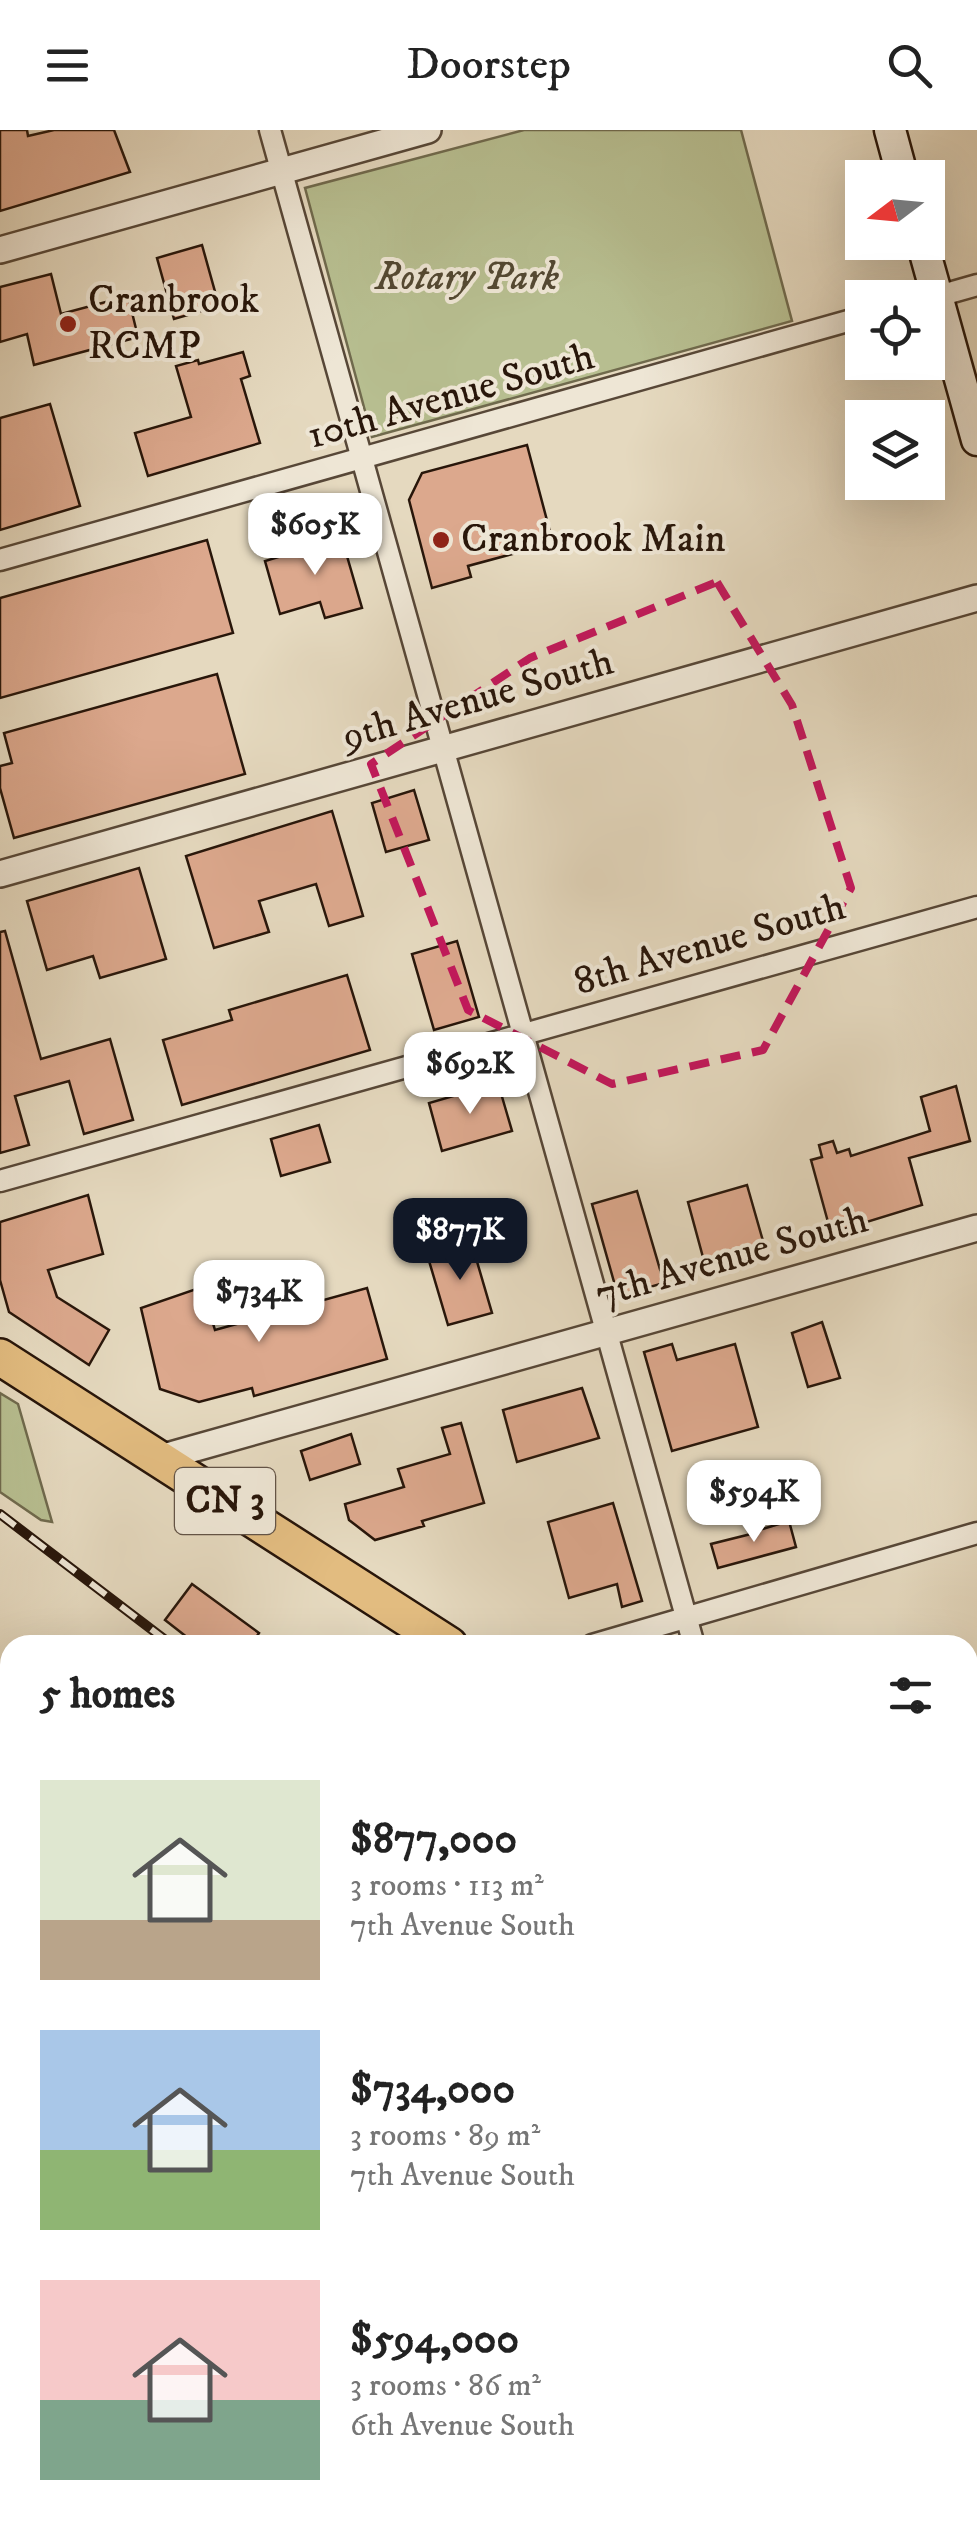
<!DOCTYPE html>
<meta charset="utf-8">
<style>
body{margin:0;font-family:"IM FELL DW Pica",serif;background:#f2f2f2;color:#222;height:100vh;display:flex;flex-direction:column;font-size:38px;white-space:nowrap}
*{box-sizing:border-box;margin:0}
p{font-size:32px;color:#767676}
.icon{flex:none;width:55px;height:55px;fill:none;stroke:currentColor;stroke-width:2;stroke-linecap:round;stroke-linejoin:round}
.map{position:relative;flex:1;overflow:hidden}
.panel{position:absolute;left:0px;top:1505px;width:978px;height:892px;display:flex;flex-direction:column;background:#fff;border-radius:30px 30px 0 0;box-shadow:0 10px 40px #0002}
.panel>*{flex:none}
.needle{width:65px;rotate:254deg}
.buttons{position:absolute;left:845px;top:30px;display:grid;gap:20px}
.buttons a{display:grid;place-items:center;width:100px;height:100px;border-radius:0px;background:#fff;box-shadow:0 10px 40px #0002;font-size:50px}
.price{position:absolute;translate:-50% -85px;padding:0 22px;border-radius:20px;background:#fff;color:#222;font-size:32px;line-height:65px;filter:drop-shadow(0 2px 5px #0008)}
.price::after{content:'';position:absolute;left:50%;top:60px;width:30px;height:22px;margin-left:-15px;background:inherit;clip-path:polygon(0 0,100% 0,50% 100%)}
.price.active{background:#111827;color:#fff}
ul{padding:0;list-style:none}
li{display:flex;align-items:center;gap:30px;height:250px;padding:0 40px}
li span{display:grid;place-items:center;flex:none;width:280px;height:200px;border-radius:0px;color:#555}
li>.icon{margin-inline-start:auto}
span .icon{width:120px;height:120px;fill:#fffc;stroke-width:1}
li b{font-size:42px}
h2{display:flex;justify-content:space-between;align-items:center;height:120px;padding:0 40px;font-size:42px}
header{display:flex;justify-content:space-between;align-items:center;height:130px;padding:0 40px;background:#fff;font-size:45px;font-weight:600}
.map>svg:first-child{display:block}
.green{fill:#b7be90;stroke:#706a4d;stroke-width:2.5}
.building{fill:#dca88d;stroke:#28160a;stroke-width:2.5}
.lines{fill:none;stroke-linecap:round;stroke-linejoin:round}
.minor-casing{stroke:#574737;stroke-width:25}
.tertiary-casing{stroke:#574737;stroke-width:30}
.secondary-casing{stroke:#28160a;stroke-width:35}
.trunk-casing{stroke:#28160a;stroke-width:40}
.minor{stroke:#eee6d5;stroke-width:20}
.tertiary{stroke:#eee6d5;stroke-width:25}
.secondary{stroke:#eee6d5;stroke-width:30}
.trunk{stroke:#e2bc80;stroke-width:35}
.rail-casing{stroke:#28160a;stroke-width:10}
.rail{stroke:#eee6d5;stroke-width:6;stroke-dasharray:19;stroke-linecap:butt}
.marked{fill:none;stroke:#c2185b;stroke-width:8;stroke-dasharray:20 12;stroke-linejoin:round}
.poi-dot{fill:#8f2418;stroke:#eee6d5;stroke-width:4}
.labels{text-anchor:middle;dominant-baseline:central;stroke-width:8;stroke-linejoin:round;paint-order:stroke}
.shield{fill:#eee6d5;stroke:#635447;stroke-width:2.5}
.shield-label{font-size:38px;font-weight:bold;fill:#28160a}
.park-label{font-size:40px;font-style:italic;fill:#534832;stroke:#eee6d5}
.poi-label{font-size:40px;fill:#28160a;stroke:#eee6d5;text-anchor:start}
.street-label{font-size:40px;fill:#28160a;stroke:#eee6d5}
</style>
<header><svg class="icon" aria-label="menu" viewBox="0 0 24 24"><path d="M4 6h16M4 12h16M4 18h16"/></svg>Doorstep<svg class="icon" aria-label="search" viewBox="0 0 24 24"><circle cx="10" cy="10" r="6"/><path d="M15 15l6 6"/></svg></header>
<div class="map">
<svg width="977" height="2397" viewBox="0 0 977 2397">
<rect width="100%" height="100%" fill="#e5d9bf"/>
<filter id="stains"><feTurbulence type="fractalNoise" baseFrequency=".002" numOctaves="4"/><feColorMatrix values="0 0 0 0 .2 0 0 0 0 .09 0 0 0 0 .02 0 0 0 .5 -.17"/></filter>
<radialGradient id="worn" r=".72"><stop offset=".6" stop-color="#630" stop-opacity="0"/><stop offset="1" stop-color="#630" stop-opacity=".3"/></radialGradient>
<!-- green -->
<g class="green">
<polygon points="524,0 741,0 792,191 372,307 305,58"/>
<polygon points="0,1263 18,1274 52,1392 41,1390 0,1362"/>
</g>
<!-- building -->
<g class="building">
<polygon points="0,0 27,0 28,6 54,0 114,0 130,42 0,81"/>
<polygon points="202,115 219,176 174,189 157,128"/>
<polygon points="51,144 61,184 128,166 138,207 34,235 27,204 0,212 0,157"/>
<polygon points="243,222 250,246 241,249 260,313 148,346 135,303 191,287 176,236 198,230 199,234"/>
<polygon points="50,274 80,376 0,400 0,288"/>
<polygon points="527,315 553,413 468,436 471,447 432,458 409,370 422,343"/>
<polygon points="340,402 362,478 325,488 320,472 280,484 265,431 305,419 303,413"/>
<polygon points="207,410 233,503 0,568 0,468"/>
<polygon points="217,544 245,644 14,708 0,658 0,636 12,633 4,603"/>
<polygon points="414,660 429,710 386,722 372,673"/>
<polygon points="332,681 363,786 329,796 316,754 259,771 269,802 214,818 186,726"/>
<polygon points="139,738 166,829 100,848 93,826 47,840 27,771"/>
<polygon points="5,801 41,929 110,909 133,990 84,1004 69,951 15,966 29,1015 0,1023 0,802"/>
<polygon points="457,811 479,887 434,900 412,824"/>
<polygon points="347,845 370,920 182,975 163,910 232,890 229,880"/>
<polygon points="498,953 512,1001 442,1021 429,973"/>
<polygon points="956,956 970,1011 909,1028 922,1075 831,1103 811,1030 822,1027 819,1015 833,1011 837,1023 849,1019 851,1026 930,1001 921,967"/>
<polygon points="319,995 330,1032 281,1046 271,1009"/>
<polygon points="747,1055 767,1125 707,1142 688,1072"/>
<polygon points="637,1061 664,1153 618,1166 592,1074"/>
<polygon points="88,1065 103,1124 48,1140 57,1167 109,1200 89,1235 9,1182 0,1150 0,1092"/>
<polygon points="471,1111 492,1183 448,1195 427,1124"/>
<polygon points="202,1157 215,1200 367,1158 387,1229 254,1266 252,1258 199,1272 160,1259 141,1178"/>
<polygon points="822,1192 840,1248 808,1257 792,1203"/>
<polygon points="672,1214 677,1230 735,1214 758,1297 672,1321 644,1222"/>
<polygon points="582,1258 599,1308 517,1332 503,1280"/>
<polygon points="461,1293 484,1373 422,1391 424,1396 375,1410 349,1390 345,1374 404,1357 398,1339 450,1324 442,1298"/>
<polygon points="351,1304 360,1334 310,1350 301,1321"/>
<polygon points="613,1373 642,1471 622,1477 617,1454 569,1468 548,1392"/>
<polygon points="789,1391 796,1417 718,1438 711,1414 759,1402 759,1400"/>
<polygon points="192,1454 259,1503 251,1515 197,1515 165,1490"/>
</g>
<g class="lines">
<!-- minor casing -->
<g class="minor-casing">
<g id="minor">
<polyline points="270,0 694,1515"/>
<polyline points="928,169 977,155"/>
<polyline points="0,430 862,187"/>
<polyline points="0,1051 977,777"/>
<polyline points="592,1515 977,1403"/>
<polyline points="968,1723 977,1720"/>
<polyline points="0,2077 10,2083"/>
<polyline points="501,2388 516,2397"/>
</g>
</g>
<!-- tertiary casing -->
<g class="tertiary-casing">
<g id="tertiary">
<polyline points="0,120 428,0"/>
<polyline points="0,744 977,468"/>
<polyline points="160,1328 977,1098"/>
</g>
</g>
<!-- secondary casing -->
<g class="secondary-casing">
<g id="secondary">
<polyline points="890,0 903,48"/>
<polyline points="922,112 977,310"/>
</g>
</g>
<!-- trunk casing -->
<g class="trunk-casing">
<g id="trunk">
<polyline points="0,1227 449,1515"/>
<polyline points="968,1836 977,1842"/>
</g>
</g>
<!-- minor -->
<use href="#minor" class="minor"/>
<!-- tertiary -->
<use href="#tertiary" class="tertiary"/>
<!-- secondary -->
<use href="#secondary" class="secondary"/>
<!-- trunk -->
<use href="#trunk" class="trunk"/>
<!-- rail casing -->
<g class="rail-casing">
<g id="rail">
<polyline points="0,1384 172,1515"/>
<polyline points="968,2076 977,2083"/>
</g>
</g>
<!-- rail -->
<use href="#rail" class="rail"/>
</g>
<!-- marked area -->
<path class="marked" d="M717,452L792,575L851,758L763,920L612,954L468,880L371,634L530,528Z"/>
<!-- markers -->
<g class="poi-dot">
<circle cx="68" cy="194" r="10"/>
<circle cx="441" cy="410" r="10"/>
</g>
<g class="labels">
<!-- shield labels -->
<rect class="shield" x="175" y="1338" width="100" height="66" rx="8"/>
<g class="shield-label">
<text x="225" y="1371">CN 3</text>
</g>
<!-- park labels -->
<g class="park-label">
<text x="467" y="148">Rotary Park</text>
</g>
<!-- poi labels -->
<g class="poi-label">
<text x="88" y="171">Cranbrook<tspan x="88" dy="46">RCMP</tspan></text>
<text x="461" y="410">Cranbrook Main</text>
</g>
<!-- street labels -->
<g class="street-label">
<text transform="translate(451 267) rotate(-16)">10th Avenue South</text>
<text transform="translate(478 570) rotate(-16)">9th Avenue South</text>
<text transform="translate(710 815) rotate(-16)">8th Avenue South</text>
<text transform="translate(732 1128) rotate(-16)">7th Avenue South</text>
</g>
</g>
<rect width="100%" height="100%" filter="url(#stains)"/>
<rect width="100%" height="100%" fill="url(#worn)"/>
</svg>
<div class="buttons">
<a><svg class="needle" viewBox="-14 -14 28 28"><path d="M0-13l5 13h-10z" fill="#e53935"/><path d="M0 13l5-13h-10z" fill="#767676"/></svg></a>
<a><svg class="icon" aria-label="locate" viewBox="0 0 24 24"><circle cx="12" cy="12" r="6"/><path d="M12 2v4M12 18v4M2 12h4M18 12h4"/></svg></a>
<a><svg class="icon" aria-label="layers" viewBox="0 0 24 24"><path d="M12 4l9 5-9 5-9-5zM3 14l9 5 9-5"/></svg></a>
</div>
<b class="price" style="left:315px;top:448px">$605K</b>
<b class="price" style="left:470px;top:987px">$692K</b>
<b class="price active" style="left:460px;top:1153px">$877K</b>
<b class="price" style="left:259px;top:1215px">$734K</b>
<b class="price" style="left:754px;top:1415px">$594K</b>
<section class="panel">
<h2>5 homes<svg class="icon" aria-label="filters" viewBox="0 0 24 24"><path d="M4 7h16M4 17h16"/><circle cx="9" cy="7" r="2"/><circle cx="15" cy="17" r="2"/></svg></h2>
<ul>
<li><span style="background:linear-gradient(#dfe7d0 70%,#b9a48a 0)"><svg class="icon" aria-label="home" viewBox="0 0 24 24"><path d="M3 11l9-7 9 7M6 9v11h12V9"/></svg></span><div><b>$877,000</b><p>3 rooms · 113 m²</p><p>7th Avenue South</p></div></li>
<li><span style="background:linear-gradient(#a9c7e8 60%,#8fb573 0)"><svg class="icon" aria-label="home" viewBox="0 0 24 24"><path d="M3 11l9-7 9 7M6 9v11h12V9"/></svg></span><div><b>$734,000</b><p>3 rooms · 89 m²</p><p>7th Avenue South</p></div></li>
<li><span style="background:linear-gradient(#f6c9c9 60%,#7fa58c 0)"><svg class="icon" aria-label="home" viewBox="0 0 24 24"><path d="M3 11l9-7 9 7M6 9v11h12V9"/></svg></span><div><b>$594,000</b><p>3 rooms · 86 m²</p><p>6th Avenue South</p></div></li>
</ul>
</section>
</div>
